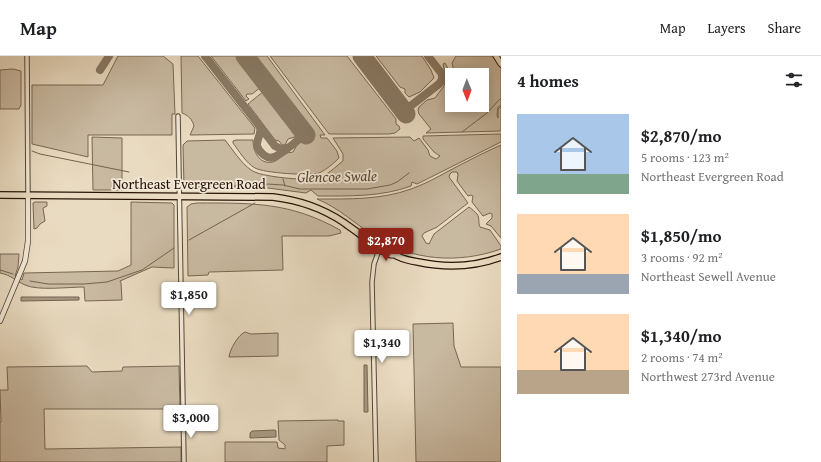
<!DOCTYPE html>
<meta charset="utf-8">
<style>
body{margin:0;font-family:"Gentium Book Plus",serif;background:#f6f6f6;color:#202124;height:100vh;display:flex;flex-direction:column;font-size:15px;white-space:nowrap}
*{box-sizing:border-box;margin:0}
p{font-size:13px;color:#757577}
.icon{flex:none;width:22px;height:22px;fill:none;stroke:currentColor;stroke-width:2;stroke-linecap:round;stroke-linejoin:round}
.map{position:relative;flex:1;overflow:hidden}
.drawer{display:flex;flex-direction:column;background:#fff;width:320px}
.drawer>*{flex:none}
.needle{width:26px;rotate:179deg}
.buttons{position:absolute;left:445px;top:12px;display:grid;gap:8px}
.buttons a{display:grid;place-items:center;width:44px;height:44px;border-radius:0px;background:#fff;box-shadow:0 2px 10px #0003;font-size:20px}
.price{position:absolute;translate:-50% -34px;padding:0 9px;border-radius:4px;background:#fff;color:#222;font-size:13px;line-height:26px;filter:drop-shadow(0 1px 2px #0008)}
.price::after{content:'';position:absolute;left:50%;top:24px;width:12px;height:9px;margin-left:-6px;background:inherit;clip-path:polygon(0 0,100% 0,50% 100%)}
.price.active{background:#8f2418;color:#fff}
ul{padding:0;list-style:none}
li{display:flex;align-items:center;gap:12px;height:100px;padding:0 16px}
li span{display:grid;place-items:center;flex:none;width:112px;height:80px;border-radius:0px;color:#555}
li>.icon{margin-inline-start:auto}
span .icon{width:48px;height:48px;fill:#fffc;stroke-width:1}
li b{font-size:17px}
h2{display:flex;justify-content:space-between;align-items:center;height:48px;padding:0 16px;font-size:17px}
header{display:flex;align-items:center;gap:24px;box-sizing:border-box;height:56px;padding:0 20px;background:#fff;border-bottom:1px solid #e0e0e0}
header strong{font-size:19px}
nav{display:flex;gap:22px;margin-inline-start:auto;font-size:14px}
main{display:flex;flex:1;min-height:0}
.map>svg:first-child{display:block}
.green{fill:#c8b9a1;stroke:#786653}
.water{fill:#a79781;stroke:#74634f}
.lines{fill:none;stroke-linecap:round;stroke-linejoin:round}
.stream{stroke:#74634f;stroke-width:1}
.taxiway{stroke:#887863;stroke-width:8}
.runway{stroke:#887863;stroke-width:19}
.minor-casing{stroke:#584634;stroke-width:5.5}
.tertiary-casing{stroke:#584634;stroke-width:6}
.secondary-casing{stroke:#281405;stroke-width:7}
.primary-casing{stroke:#281405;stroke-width:8}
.minor{stroke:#f1e8d7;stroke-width:3.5}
.tertiary{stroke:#f1e8d7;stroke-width:4.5}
.secondary{stroke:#f1e8d7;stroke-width:5}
.primary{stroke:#e9dbc1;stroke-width:5.5}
.labels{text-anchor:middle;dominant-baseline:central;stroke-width:3.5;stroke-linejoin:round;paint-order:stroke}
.street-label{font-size:14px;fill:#281405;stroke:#f1e8d7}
.water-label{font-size:15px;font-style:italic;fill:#5b4837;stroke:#f1e8d7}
</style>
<header>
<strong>Map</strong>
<nav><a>Map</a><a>Layers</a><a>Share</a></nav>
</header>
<main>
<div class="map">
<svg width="501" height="406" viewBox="0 0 501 406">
<rect width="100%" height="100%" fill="#e9dbc1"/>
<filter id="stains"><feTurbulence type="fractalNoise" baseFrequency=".005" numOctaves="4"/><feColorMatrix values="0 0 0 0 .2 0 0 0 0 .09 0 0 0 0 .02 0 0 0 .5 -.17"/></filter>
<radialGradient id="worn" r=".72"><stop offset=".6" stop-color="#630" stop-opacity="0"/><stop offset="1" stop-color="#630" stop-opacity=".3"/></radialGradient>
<!-- green -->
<g class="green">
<polygon points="118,0 163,0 173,8 175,58 172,58 172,79 88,79 88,101 32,88 32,29 103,29"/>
<path d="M181,0H198L255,72L254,78L190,79L194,70C192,63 189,60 182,57Z"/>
<polygon points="211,0 238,0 261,31 252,38 247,38 246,40 249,43 246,45"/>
<path d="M254,0H267L325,79H320L321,82H327L337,95L339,102C334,107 326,114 319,117C309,120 264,117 255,112C246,107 239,95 233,87V85L236,84H253C253,95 259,109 273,106C279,104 282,99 287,97C289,96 291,97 293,96L297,89L312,78Z"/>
<polygon points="270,0 347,0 396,63 396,68 399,70 400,73 395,77 389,78 329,78"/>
<polygon points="376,0 422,0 431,14 434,22 420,36 409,41 405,37 405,33 400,31"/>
<path d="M456,0H493L501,12V49L498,51L497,59L498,62V53L501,50V75L426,77L431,73L419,58L418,54L419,51L427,44L435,42L444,30L446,22L443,8L445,7C453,20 452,34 452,49H482V19H455L452,7Z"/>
<polygon points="13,13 21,15 21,49 19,53 0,53 0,14"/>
<polygon points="264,35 292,70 292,76 295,78 295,81 288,83 285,89 282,89 279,85 275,84 248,48"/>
<path d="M501,78V86L417,128L412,126L411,130C381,141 350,140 318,140L311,134L306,137L268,132L186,131L184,130L183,89L187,85L225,84C233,94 241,107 251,114C260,121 306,125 317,122C327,120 335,111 343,105V98L333,82L410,81L414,85L419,82L428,94L430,100L436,103L440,100L434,96L423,83V80Z"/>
<polygon points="92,81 122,82 122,134 93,134"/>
<path d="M501,89V182L491,170L486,168L492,162V158L490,157L483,160L472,146L473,140L471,139L468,140L457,125L458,119L457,116H452L450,118L449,121L468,147L437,171L424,177L422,180L426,187L429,188L434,178L469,151C472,153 475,156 477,158C480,162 478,167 480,171L490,174L501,190V193C459,208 411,205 374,180C354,167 339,152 317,143C348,143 381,144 411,133C431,126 449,114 468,105C479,99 490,94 501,89Z"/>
<polygon points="35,146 47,146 47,150 43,152 45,165 40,168 37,172 34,173 33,147"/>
<path d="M131,146L172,147L174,149V212L152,211L120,225L121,227L122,244L85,245L84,231C69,231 38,235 25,229C16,225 11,219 0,217V198H19L18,211L15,220L22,224L24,217L118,215L131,209Z"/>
<path d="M197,147C253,147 290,146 340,174L341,177L329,180H282L283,214L209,216L208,219L188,220L187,151L191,148Z"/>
<polygon points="453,267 454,290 461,311 501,311 501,406 416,406 413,268"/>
<path d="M245,276L251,278L278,277V300L229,301C230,293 238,279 245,276Z"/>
<polygon points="87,310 92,316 122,315 123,311 179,310 180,353 44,353 45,393 181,391 181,406 0,406 0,366 1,366 0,334 8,334 7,311"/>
<polygon points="338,364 338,365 344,365 344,389 327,390 327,406 225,406 225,386 277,386 278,392 285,393 285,389 279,384 278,365"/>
</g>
<!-- water -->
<g class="water">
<polygon points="21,241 79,241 79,244 21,245"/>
<polygon points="364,309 367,309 368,356 364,356"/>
<polygon points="252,375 275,374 276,375 276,381 250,382 250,377"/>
</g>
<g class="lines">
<!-- stream -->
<g class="stream">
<polyline points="462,76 487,57 501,42"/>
<polyline points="32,95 40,98 129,116"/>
<polyline points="283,123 285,130"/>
<polyline points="186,130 264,130 267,128 283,129 300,133 367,133 390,129 397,126 409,117"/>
<polyline points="189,184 255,147"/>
<polyline points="0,214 13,218"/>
<polyline points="30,225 48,228 84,228 107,226 142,214 174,192"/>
</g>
<!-- taxiway -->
<g class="taxiway">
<polyline points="205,0 275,90 281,93 287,92"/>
<polyline points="100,14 109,0"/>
<polyline points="404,55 439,28 442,24 442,18 428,0"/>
<path d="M260,71C262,79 256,83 257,90C259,96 267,104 274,101C282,98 298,84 305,78"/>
</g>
<!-- runway -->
<g class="runway">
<polyline points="245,0 306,79"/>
<polyline points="362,0 406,58"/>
</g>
<!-- minor casing -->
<g class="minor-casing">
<g id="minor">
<polyline points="27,0 28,140"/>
<polyline points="178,60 184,406"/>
<polyline points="376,406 372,226 374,208 379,194"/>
</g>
</g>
<!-- tertiary casing -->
<g class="tertiary-casing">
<polyline id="tertiary" points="0,265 25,205 28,185 28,140"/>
</g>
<!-- secondary casing -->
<g class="secondary-casing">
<g id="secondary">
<polyline points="496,0 501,8"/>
<polyline points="379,194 391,199 396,199"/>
</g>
</g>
<!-- primary casing -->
<g class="primary-casing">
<g id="primary">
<path d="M0,139L273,141C298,144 322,152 343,166C351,172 361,178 368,185C372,189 374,191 379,194"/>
<path d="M367,184C373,184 388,191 393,195C397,198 393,197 397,200C403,203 411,205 418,206C446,212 474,211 501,201"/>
</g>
</g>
<!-- minor -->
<use href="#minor" class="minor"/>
<!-- tertiary -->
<use href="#tertiary" class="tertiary"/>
<!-- secondary -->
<use href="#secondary" class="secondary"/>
<!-- primary -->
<use href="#primary" class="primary"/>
</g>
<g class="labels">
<!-- street labels -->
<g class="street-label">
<text x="189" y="128">Northeast Evergreen Road</text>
</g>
<!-- water labels -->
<g class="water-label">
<text transform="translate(337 120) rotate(-1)">Glencoe Swale</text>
</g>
</g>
<rect width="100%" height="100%" filter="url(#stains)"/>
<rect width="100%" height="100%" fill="url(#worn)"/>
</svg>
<div class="buttons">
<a><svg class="needle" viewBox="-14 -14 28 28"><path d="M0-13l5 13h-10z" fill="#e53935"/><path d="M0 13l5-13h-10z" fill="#757577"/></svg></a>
</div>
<b class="price active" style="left:386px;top:206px">$2,870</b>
<b class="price" style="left:189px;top:260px">$1,850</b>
<b class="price" style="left:382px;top:308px">$1,340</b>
<b class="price" style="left:191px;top:383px">$3,000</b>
</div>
<section class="drawer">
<h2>4 homes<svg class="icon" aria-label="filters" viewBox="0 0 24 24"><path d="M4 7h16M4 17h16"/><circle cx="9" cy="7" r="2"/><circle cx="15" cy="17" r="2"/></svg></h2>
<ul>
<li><span style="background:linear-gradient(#a9c7e8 75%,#7fa58c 0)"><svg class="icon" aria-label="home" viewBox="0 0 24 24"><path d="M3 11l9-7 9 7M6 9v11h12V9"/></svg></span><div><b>$2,870/mo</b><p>5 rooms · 123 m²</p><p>Northeast Evergreen Road</p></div></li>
<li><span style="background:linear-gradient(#ffd9b3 75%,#9aa5b1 0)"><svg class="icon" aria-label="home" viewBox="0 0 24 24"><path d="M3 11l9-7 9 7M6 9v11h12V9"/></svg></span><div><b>$1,850/mo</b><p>3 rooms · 92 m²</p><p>Northeast Sewell Avenue</p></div></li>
<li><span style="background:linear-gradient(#ffd9b3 70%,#b9a48a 0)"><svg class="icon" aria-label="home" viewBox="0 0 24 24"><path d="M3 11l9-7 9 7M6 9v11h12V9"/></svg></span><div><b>$1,340/mo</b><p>2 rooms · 74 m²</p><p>Northwest 273rd Avenue</p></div></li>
</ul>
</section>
</main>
